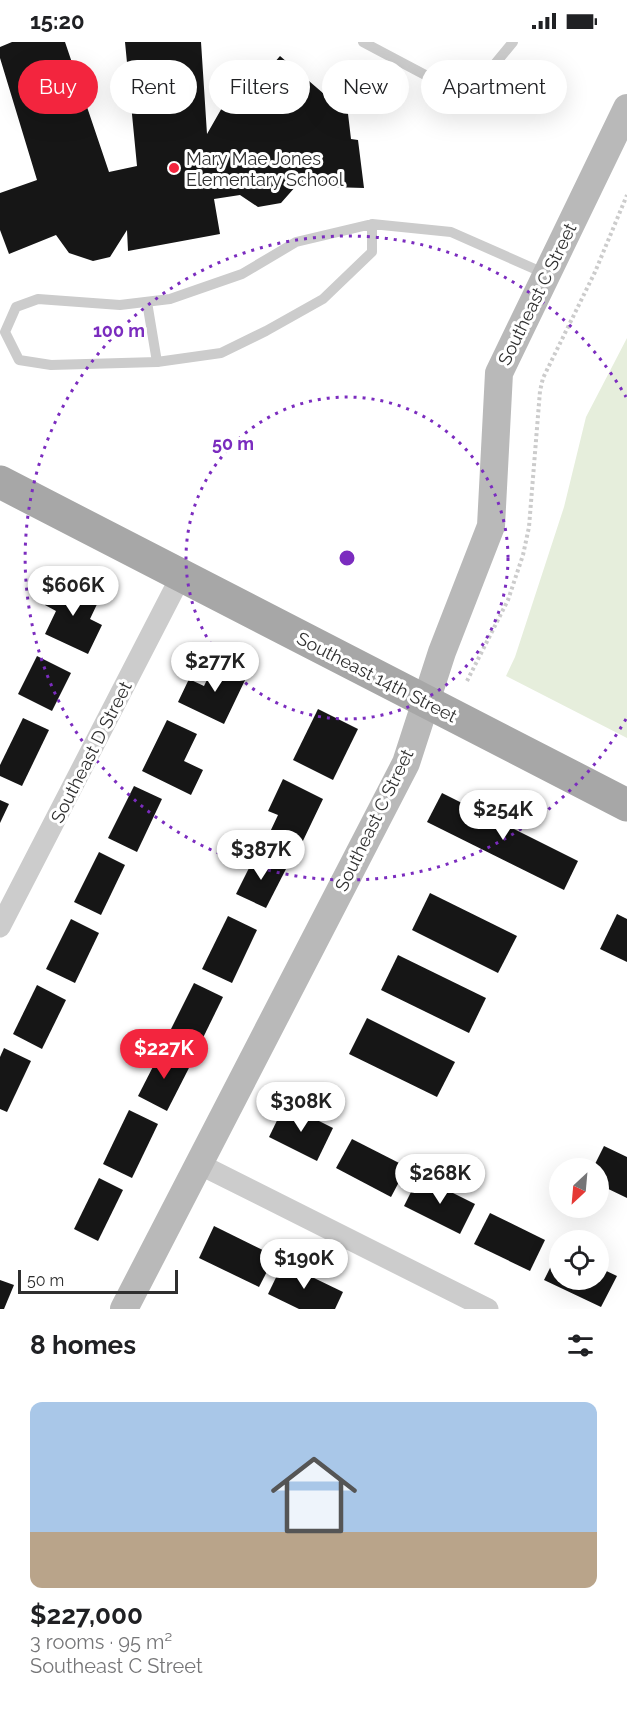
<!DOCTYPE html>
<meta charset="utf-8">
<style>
body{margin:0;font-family:Raleway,sans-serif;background:#f2f2f2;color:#202124;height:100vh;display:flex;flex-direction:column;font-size:22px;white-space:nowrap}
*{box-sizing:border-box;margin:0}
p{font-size:20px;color:#757577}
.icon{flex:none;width:33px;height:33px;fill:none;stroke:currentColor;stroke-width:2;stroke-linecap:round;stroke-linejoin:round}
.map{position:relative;height:1267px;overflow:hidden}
.drawer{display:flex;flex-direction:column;background:#fff;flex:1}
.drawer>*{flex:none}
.hud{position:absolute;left:18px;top:18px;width:591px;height:54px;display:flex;gap:12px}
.needle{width:39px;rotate:206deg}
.buttons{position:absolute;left:549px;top:1116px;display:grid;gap:12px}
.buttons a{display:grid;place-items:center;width:60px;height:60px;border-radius:50%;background:#fff;box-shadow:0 6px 24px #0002;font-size:30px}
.scale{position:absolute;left:18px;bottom:15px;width:160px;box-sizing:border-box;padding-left:6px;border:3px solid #2f2f2f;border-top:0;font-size:16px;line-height:21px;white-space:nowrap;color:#2f2f2f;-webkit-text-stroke:4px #fff;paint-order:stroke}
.price{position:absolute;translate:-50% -51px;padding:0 14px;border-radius:21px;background:#fff;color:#222;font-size:20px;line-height:39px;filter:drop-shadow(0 2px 3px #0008)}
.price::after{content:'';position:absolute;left:50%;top:36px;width:18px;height:14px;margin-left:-9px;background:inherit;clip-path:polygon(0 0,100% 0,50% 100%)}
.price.on{background:#f3253e;color:#fff}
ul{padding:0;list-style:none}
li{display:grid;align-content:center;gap:12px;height:318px;padding:0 30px}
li+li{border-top:2px solid #e0e0e0}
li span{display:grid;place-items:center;height:186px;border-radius:12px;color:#555}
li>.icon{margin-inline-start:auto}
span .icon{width:108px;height:108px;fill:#fffc;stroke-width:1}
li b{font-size:26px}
h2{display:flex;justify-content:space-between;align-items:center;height:72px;padding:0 30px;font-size:26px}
.tag{padding:0 21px;border-radius:27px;background:#fff;box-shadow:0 6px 24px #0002;font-size:21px;line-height:54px}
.tag.on{background:#f3253e;color:#fff}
.status{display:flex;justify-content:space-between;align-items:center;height:42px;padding:0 30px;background:#fff;direction:ltr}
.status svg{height:16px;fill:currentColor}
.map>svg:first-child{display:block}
.green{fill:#e6eedc}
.building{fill:#161616}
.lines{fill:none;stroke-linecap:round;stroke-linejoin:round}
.path{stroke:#ccc;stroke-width:4;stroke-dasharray:3 3;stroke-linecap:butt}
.lane{stroke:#ccc;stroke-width:10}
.street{stroke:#ccc;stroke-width:21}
.secondary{stroke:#b9b9b9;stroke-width:28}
.primary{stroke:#a7a7a7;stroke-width:33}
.ring{fill:none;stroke:#7b2cbf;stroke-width:3;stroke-dasharray:3 6}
.poi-dot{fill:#f3253e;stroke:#fff;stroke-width:2}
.labels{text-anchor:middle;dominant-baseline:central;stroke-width:6;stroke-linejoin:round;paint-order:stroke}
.poi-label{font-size:18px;fill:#2f2f2f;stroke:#fff;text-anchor:start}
.street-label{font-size:18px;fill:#2f2f2f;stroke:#fff}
.centre{fill:#7b2cbf;stroke:#fff;stroke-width:3}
.ring-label{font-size:18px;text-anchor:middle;font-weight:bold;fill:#7b2cbf;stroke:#fff;stroke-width:6;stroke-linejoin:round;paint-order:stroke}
</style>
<div class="status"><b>15:20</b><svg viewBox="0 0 49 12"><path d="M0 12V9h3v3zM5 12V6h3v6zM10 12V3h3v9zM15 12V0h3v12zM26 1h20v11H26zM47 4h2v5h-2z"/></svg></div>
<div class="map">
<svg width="627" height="1267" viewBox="0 0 627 1267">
<rect width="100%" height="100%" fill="#fff"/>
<!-- green -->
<polygon class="green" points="627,296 627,696 506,634 515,615 564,465 586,375"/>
<!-- building -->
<g class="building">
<polygon points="12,0 65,0 109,130 137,124 125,0 201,0 207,92 231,50 249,50 280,14 331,58 346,55 351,97 358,98 364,146 296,144 281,161 258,165 240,153 214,157 220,192 128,209 127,188 110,215 93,219 69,211 56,193 9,212 0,188 0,151 37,138 0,16 0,5"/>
<polygon points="57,538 99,558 90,577 102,583 88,612 45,592 56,569 45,563"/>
<polygon points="37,614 71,631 52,669 18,652"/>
<polygon points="216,619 247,634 224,682 178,660 189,637 204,644"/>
<polygon points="318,667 358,687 333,738 293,718"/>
<polygon points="23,676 49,688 22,744 0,734 0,723"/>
<polygon points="167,678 197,692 184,719 203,728 191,753 142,729"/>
<polygon points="283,737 323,757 300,805 270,790 278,773 268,769"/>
<polygon points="134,744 162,757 137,810 108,796"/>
<polygon points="442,751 578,819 564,848 427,780"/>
<polygon points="0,758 9,762 0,781"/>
<polygon points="99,810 125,823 101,873 74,860"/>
<polygon points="256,812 286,827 266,866 236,852"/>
<polygon points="430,851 517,894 498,931 412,888"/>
<polygon points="617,872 627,877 627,920 600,907"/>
<polygon points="228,874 257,888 232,941 202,927"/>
<polygon points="71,877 99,891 75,941 46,927"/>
<polygon points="398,913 486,956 469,991 381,948"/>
<polygon points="194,941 223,955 199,1004 170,989"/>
<polygon points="37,943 66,958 42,1007 13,992"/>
<polygon points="367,976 455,1020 437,1055 349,1012"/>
<polygon points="4,1006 31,1019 7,1070 0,1067 0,1015"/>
<polygon points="162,1007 191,1022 167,1069 138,1054"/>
<polygon points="285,1062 333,1086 317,1119 269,1095"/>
<polygon points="129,1068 158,1082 132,1136 103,1122"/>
<polygon points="352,1097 407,1125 391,1155 336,1126"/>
<polygon points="604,1104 627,1115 627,1156 598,1142 598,1126 593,1126"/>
<polygon points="419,1134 475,1162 460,1192 404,1164"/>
<polygon points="99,1136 123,1148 98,1199 74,1187"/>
<polygon points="490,1171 545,1198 530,1229 474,1202"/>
<polygon points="214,1184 275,1214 259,1245 199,1216"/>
<polygon points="560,1206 560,1238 598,1238 598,1225 617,1234 601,1265 544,1238"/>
<polygon points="283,1221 343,1250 335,1267 299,1267 268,1252"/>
<polygon points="0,1238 14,1243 4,1267 0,1267"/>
</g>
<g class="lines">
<!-- path -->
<polyline class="path" points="467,639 508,558 523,513 529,485 540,349 543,336 595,230 627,153"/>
<!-- lane -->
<g class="lane">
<polyline points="363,0 446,44 485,34 513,0"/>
<polyline points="372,182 372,210 323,257 266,289 221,311 157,320 51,323 19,318 5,290 16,265 38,257 120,263 170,257 242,232 296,200 372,182 451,190 546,232"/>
<polyline points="147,260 157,320"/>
</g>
<!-- street -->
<g class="street">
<polyline points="0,885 181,534"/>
<polyline points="199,1122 488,1267"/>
</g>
<!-- secondary -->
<polyline class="secondary" points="124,1267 406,721 442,610 491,484 499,331 627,66"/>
<!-- primary -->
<polyline class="primary" points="0,440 627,763"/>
</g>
<!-- distance rings -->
<g class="ring">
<circle cx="347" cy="516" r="161"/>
<path d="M626 677A322 322 0 1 1 626 355"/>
</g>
<!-- markers -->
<circle class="poi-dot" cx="174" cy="126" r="6"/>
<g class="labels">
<!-- poi labels -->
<g class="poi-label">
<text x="186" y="116">Mary Mae Jones<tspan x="186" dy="21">Elementary School</tspan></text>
</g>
<!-- street labels -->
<g class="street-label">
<text transform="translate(537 252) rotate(-64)">Southeast C Street</text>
<text transform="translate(377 635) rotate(27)">Southeast 14th Street</text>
<text transform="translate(91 710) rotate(-63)">Southeast D Street</text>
<text transform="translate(374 778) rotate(-64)">Southeast C Street</text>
</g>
</g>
<circle cx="347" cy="516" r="9" class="centre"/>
<g class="ring-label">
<text x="119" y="295">100 m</text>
<text x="233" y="408">50 m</text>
</g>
</svg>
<div class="buttons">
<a><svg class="needle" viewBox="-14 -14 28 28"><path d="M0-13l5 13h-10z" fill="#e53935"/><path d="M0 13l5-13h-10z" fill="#757577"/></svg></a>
<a><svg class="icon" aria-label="locate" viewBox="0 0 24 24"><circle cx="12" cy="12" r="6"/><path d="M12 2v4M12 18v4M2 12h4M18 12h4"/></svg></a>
</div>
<div class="scale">50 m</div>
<b class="price" style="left:73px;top:575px">$606K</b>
<b class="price" style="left:215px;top:651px">$277K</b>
<b class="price" style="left:503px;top:799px">$254K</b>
<b class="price" style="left:261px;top:839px">$387K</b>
<b class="price on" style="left:164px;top:1038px">$227K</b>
<b class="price" style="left:301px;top:1091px">$308K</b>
<b class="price" style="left:440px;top:1163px">$268K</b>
<b class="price" style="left:304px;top:1248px">$190K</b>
<div class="hud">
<a class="tag on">Buy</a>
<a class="tag">Rent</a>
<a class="tag">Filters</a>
<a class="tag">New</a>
<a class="tag">Apartment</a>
</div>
</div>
<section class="drawer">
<h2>8 homes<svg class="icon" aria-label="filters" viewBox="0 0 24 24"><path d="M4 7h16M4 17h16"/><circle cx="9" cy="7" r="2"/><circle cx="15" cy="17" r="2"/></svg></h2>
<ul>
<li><span style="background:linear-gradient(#a9c7e8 70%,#b9a48a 0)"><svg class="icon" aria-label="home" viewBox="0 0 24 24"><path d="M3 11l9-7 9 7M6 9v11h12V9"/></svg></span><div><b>$227,000</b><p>3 rooms · 95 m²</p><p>Southeast C Street</p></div></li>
</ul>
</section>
